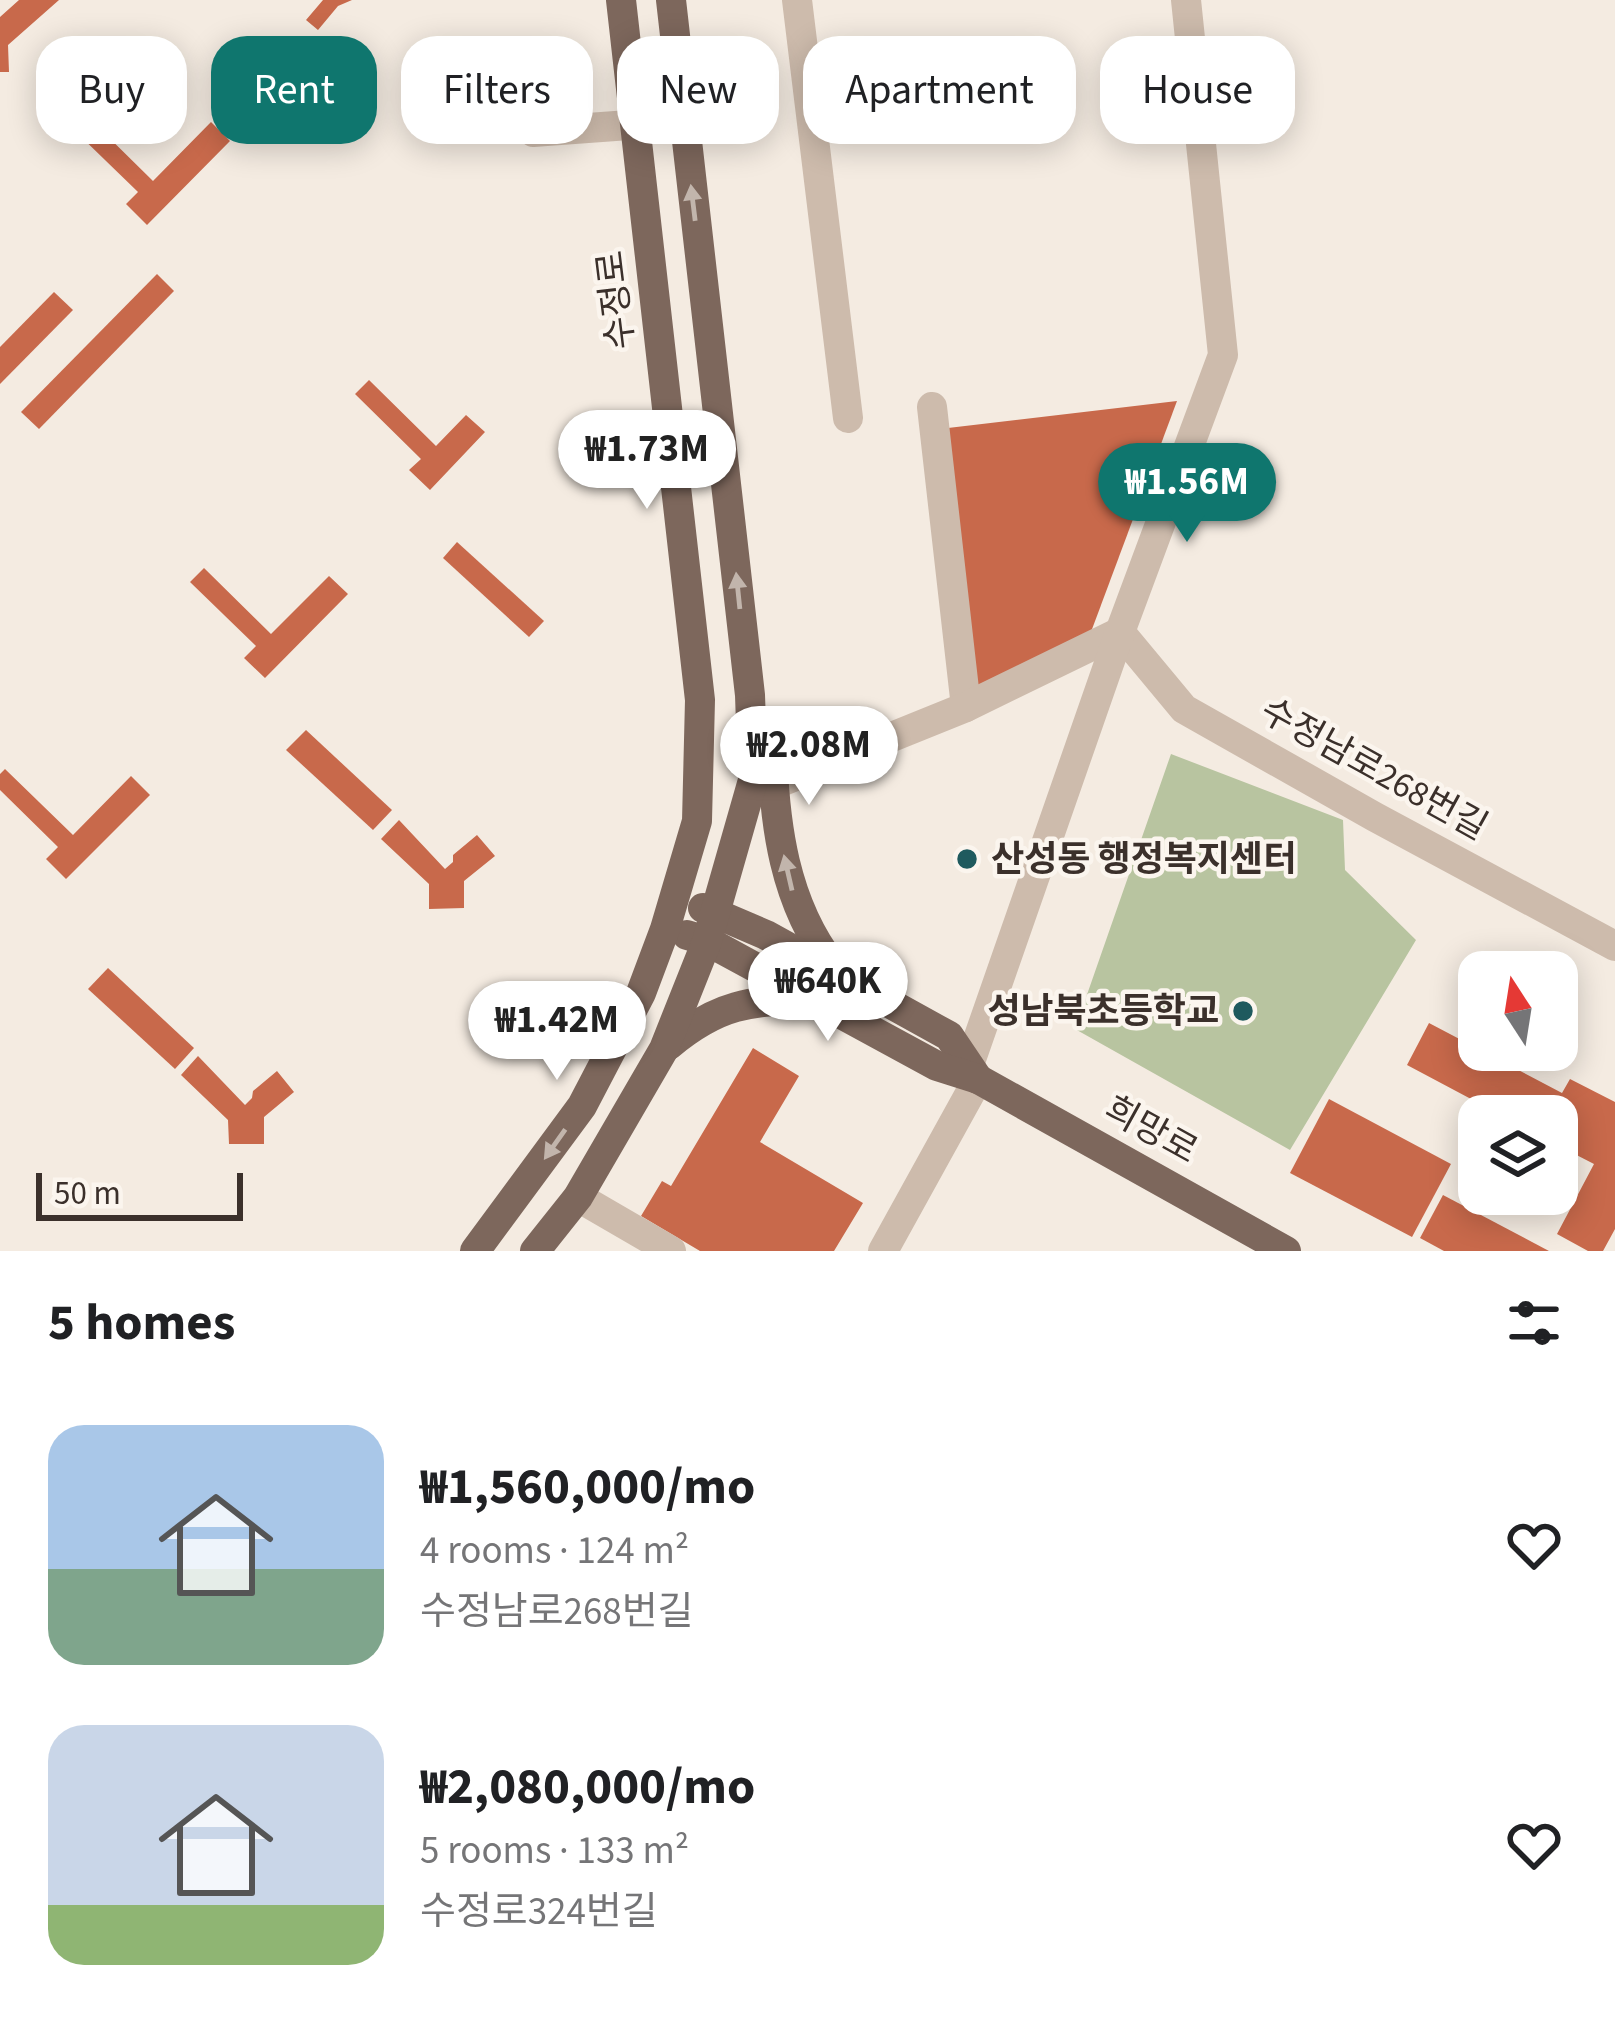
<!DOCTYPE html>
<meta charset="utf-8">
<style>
body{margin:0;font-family:"Source Sans 3","Noto Sans KR",sans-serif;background:#f2f2f2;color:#202124;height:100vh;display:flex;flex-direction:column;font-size:45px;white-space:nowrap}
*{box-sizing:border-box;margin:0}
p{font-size:39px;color:#757577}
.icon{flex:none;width:66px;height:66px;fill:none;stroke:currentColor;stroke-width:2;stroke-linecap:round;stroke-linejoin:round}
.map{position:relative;height:1251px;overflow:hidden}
.sheet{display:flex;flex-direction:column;background:#fff;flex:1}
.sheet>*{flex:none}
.guide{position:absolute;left:36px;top:36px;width:1545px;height:108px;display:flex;gap:24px}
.needle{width:78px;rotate:348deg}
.fabs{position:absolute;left:1458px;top:951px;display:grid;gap:24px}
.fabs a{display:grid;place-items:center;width:120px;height:120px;border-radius:24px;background:#fff;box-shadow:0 6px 30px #0003;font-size:60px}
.scale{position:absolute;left:36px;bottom:30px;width:207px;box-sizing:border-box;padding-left:12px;border:6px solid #3b302b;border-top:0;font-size:33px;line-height:42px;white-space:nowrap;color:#3b302b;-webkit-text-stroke:9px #fbf5ee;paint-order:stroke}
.price{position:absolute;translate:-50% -102px;padding:0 27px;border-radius:42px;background:#fff;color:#222;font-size:39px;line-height:78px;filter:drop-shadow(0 3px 6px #0008)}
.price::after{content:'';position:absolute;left:50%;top:72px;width:36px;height:27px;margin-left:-18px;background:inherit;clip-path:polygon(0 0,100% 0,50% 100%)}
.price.current{background:#0f766e;color:#fff}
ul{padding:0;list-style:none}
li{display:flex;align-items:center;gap:36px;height:300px;padding:0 48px}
li span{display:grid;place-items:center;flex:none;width:336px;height:240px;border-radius:36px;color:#555}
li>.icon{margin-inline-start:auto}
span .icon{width:144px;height:144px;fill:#fffc;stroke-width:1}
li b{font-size:51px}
h2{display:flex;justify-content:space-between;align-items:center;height:144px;padding:0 48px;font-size:51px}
.chip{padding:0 42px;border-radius:36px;background:#fff;box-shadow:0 6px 30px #0003;font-size:42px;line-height:108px}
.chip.current{background:#0f766e;color:#fff}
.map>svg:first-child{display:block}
.green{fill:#b8c4a0}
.building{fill:#c8694b}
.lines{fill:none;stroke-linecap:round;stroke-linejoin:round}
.minor{stroke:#cdbbac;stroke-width:30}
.major{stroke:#7d675c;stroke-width:30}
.oneway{fill:#c2b5ac}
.poi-dot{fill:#1f5a5e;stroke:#fbf5ee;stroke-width:4.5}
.labels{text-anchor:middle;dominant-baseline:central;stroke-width:9;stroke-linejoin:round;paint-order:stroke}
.street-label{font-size:36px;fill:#3b302b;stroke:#fbf5ee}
.poi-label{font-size:36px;font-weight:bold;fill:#3b302b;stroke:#fbf5ee;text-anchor:start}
</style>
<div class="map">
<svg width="1615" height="1251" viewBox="0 0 1615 1251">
<rect width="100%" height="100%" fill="#f4ebe1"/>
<!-- green -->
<polygon class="green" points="1171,754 1343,820 1345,870 1416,940 1290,1150 1075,1029"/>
<!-- building -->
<g class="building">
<polygon points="19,0 59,0 8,45 9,72 0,72 0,17"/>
<polygon points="323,0 352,0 338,6 318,30 306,20"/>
<polygon points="85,114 153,181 211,122 230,141 147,225 126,204 138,192 72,128"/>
<polygon points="157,274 174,291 39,429 21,412"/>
<polygon points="54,292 73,310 0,384 0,347"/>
<polygon points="369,380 436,446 466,415 485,432 430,490 409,470 421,459 355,394"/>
<polygon points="1177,401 1088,640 961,692 931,430"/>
<polygon points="457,542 544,621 529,637 443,558"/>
<polygon points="204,568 271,634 329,576 348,594 265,678 244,658 256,646 190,582"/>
<polygon points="306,730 392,810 373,830 286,750"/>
<polygon points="5,769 73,835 131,776 150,795 66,879 46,859 58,847 0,790 0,774"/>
<polygon points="399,820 445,869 453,862 453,855 477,835 495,856 464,881 464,908 429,909 429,884 381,839"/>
<polygon points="108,968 194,1048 175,1069 88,989"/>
<polygon points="1429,1023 1562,1093 1570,1079 1615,1102 1615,1229 1603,1251 1588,1251 1557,1234 1594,1164 1557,1145 1557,1116 1503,1116 1407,1065"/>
<polygon points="753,1048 799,1076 760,1142 863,1203 834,1251 700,1251 641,1216 662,1181 671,1186"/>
<polygon points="198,1056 245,1105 252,1098 253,1091 277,1071 294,1092 264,1117 264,1144 229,1144 228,1120 181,1075"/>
<polygon points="1329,1099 1451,1164 1412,1237 1290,1173"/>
<polygon points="1443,1195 1549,1251 1444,1251 1420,1238"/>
</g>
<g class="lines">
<!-- minor -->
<g class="minor">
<polyline points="797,0 848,418"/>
<polyline points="533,132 684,121"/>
<polyline points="932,407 966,707"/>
<polyline points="773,785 966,707 1120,632 1184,709 1375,817 1615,946"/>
<polyline points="969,1065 1120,632 1223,355 1186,0"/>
<polyline points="578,1197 671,1251"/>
<polyline points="883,1251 978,1079"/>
</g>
<!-- major -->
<g class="major">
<path d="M772,746C774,824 784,903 833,966"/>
<polyline points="703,908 766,935 949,1036 978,1079"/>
<polyline points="687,935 707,941 937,1066 978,1079 1286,1251"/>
<path d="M669,1045C718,1004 750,1000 813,1000"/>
<polyline points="475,1251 582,1106 617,1039 641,993 665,929 697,821 700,700 621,0"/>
<polyline points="535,1251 578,1197 664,1049 707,941 753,780 750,695 671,0"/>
</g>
</g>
<!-- one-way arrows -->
<defs><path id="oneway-solid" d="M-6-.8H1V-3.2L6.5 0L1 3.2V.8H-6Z" transform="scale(3)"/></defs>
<g class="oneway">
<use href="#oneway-solid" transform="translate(693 203) rotate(-97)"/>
<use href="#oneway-solid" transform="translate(738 591) rotate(-96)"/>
<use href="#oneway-solid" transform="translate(788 873) rotate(-103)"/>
<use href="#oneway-solid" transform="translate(555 1144) rotate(125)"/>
</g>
<!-- markers -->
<g class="poi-dot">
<circle cx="967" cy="859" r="12"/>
<circle cx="1243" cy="1011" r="12"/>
</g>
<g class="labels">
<!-- street labels -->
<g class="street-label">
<text transform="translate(616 300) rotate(-97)">수정로</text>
<text transform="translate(1374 769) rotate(29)">수정남로268번길</text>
<text transform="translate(1151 1130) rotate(29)">희망로</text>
</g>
<!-- poi labels -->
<g class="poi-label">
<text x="991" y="859">산성동 행정복지센터</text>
<text x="1219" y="1011" text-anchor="end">성남북초등학교</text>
</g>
</g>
</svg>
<div class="fabs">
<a><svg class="needle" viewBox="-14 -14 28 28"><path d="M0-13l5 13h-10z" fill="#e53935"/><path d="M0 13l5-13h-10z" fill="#757577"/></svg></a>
<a><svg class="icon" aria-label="layers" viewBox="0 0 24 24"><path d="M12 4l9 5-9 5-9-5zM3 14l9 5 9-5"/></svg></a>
</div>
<div class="scale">50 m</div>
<b class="price" style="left:647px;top:512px">₩1.73M</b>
<b class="price current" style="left:1187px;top:545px">₩1.56M</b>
<b class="price" style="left:809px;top:808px">₩2.08M</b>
<b class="price" style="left:828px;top:1044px">₩640K</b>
<b class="price" style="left:557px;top:1083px">₩1.42M</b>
<div class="guide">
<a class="chip">Buy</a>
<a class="chip current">Rent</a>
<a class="chip">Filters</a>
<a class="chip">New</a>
<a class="chip">Apartment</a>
<a class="chip">House</a>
</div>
</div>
<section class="sheet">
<h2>5 homes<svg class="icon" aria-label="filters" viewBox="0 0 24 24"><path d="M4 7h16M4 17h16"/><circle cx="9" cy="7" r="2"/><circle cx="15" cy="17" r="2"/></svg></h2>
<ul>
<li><span style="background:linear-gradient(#a9c7e8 60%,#7fa58c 0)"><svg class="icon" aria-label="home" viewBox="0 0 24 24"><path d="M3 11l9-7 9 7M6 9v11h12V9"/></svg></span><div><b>₩1,560,000/mo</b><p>4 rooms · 124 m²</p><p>수정남로268번길</p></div><svg class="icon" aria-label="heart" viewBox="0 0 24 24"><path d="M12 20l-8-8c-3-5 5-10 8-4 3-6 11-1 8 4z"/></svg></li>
<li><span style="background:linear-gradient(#c9d6e8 75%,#8fb573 0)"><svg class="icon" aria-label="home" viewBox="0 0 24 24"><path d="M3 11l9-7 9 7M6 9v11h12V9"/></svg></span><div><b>₩2,080,000/mo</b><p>5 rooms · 133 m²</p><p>수정로324번길</p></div><svg class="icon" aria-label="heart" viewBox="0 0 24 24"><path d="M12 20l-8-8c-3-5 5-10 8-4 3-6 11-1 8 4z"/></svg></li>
</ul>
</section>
